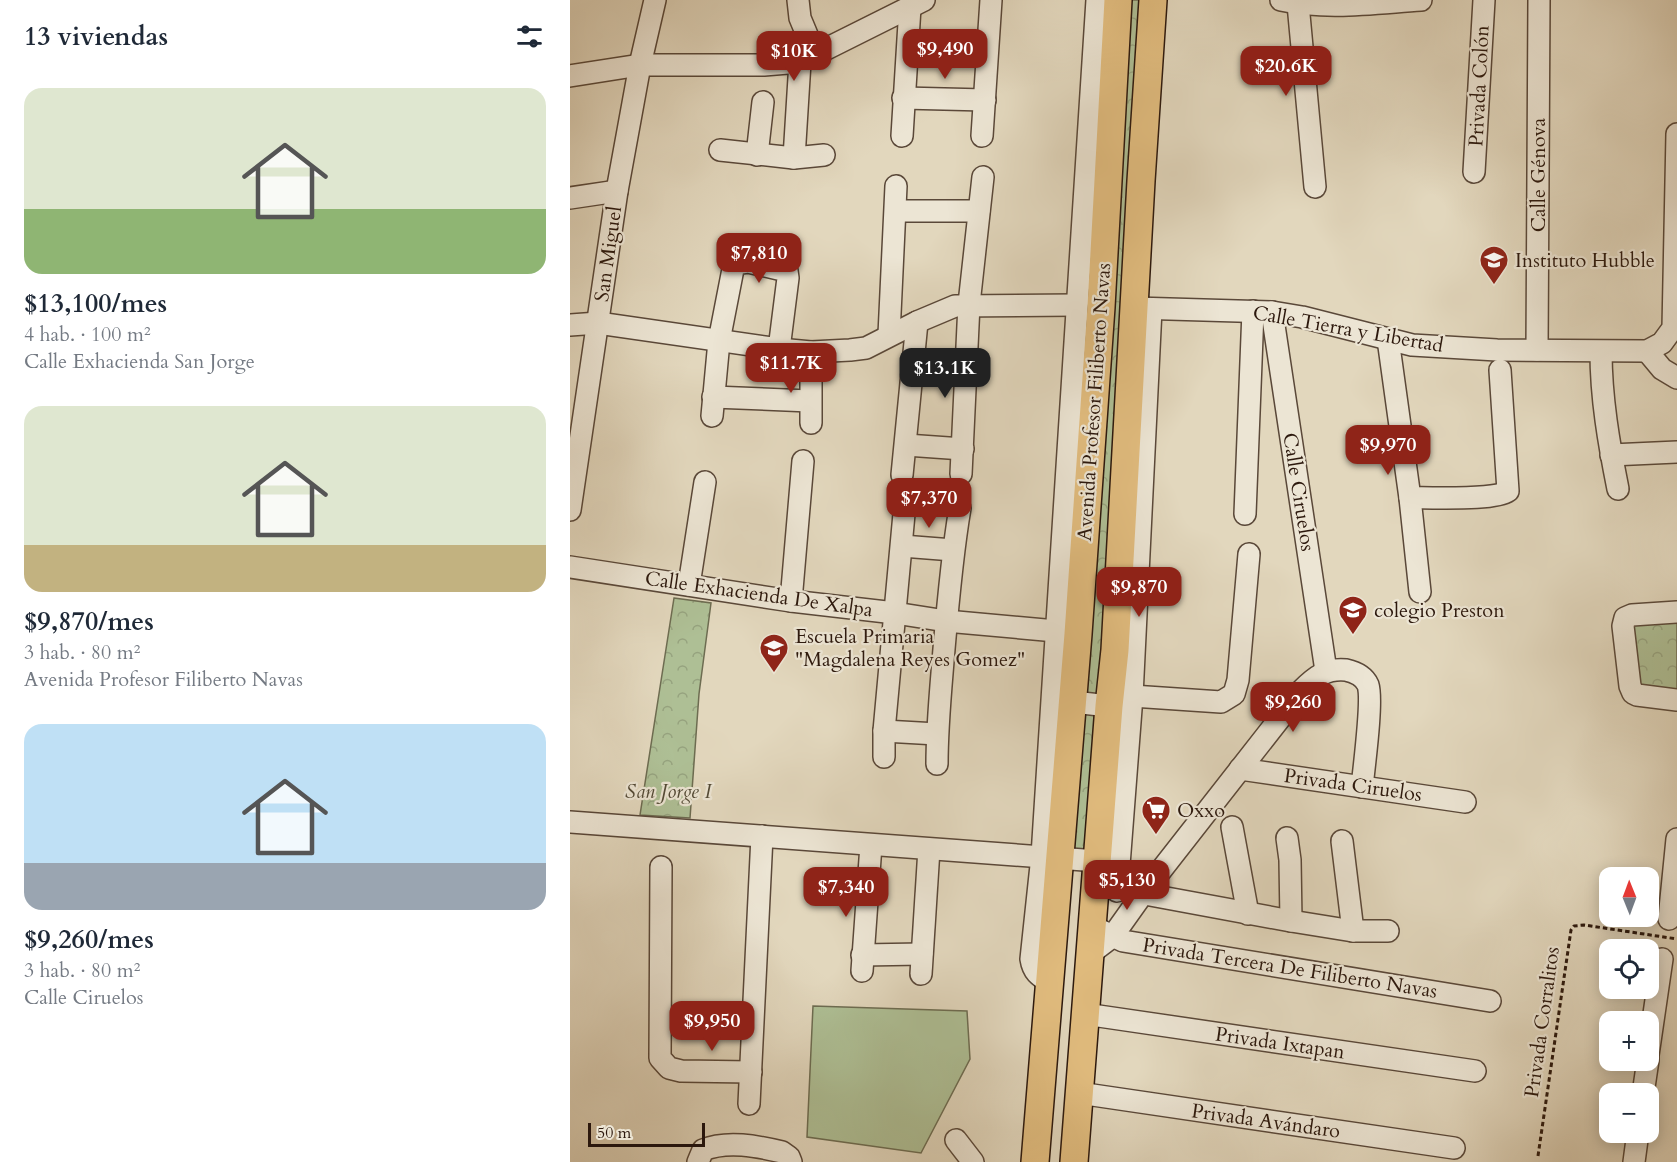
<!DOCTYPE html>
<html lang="es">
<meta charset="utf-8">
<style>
body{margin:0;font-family:Cardo,serif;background:#f6f6f7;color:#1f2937;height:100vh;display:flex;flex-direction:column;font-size:22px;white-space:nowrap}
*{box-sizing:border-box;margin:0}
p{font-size:20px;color:#747a83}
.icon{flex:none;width:33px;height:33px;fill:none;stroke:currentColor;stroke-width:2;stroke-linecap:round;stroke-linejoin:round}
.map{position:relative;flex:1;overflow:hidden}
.side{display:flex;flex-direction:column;background:#fff;width:570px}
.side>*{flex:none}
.needle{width:39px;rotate:359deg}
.controls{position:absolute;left:1029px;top:867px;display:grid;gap:12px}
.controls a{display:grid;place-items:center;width:60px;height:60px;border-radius:12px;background:#fff;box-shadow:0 3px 15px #0003;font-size:30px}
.scale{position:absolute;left:18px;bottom:15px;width:117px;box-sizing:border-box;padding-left:6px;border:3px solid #2c180d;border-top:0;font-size:16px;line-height:21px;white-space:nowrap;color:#2c180d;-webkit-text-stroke:4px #ece5d4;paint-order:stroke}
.price{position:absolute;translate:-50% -51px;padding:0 14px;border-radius:12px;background:#8f2418;color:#fff;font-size:20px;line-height:39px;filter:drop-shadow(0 2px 3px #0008)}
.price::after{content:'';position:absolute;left:50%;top:36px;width:18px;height:14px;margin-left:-9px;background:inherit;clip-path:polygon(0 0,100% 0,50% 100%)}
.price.on{background:#222;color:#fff}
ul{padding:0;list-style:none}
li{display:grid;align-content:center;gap:12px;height:318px;padding:0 24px}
li span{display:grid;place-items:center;height:186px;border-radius:18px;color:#555}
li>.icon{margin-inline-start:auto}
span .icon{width:108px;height:108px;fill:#fffc;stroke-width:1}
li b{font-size:26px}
h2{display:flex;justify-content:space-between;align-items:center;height:72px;padding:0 24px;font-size:26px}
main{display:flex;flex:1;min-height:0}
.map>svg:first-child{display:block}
.green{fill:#aebf95;stroke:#6d6c51;stroke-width:1.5}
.park{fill:url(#park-crowns);stroke:#6d6c51;stroke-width:1.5}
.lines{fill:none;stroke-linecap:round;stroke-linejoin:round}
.minor-casing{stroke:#5a4839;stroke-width:24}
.major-casing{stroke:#2c180d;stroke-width:30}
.path{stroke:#2c180d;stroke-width:3;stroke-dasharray:4.5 3;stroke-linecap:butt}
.minor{stroke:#ece5d4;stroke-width:21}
.major{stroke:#e1bc7e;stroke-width:27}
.labels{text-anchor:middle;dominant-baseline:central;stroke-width:4.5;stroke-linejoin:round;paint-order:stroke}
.street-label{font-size:20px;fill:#2c180d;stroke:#ece5d4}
.poi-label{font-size:20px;fill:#2c180d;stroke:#ece5d4;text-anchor:start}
.park-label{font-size:20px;font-style:italic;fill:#534a36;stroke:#ece5d4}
</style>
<main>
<section class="side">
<h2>13 viviendas<svg class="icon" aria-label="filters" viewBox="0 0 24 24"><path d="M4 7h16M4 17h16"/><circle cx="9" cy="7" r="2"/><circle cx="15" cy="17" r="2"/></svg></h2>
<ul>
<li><span style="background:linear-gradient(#dfe7d0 65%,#8fb573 0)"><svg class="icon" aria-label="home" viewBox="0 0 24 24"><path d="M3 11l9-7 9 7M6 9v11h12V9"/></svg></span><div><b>$13,100/mes</b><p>4 hab. · 100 m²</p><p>Calle Exhacienda San Jorge</p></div></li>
<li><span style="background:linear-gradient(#dfe7d0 75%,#c2b280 0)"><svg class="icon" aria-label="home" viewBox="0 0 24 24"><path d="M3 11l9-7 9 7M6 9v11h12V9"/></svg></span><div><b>$9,870/mes</b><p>3 hab. · 80 m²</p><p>Avenida Profesor Filiberto Navas</p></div></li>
<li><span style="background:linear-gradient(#bfe0f5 75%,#9aa5b1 0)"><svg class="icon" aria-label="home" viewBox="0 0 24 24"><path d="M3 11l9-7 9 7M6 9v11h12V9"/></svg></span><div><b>$9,260/mes</b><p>3 hab. · 80 m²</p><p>Calle Ciruelos</p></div></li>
</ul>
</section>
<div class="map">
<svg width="1107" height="1162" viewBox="0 0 1107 1162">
<defs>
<pattern id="park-crowns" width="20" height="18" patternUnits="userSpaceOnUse" patternTransform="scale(1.5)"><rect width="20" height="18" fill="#aebf95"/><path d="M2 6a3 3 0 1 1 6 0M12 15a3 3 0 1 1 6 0" fill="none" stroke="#96a37f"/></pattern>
</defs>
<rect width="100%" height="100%" fill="#e2d7bd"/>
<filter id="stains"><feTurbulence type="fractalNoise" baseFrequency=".00333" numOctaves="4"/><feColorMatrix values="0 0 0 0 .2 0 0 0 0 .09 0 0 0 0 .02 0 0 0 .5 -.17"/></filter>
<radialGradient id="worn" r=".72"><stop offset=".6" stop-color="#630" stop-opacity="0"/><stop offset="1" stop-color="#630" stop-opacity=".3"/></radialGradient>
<!-- green -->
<polygon class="green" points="243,1006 397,1011 400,1059 351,1153 237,1137"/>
<!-- park -->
<g class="park">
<polygon points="558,0 575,0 533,693 523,697 511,692"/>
<polygon points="104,598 141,603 129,694 120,818 70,815"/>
<polygon points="1107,613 1107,693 1060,686 1054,623"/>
<polygon points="516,713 531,714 524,852 501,852 510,717"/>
</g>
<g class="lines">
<!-- minor casing -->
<g class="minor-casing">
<g id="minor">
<polyline points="228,0 230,18 245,54"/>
<path d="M711,0C757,10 805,3 851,0"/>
<polyline points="728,4 745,187"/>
<polyline points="0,76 70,65 194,65 230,62 354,0"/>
<polyline points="333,98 415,100"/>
<polyline points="332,136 340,7"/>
<polyline points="412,136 421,0"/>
<polyline points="150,150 224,158 254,155"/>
<polyline points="187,155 193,102"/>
<polyline points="224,158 230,62"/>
<polyline points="904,172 914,0"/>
<polyline points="0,198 47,191"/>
<polyline points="326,211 409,211"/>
<polyline points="565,308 702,312 732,317 842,345 927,350 1077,351 1092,343 1103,328 1107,134"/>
<polyline points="702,312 756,671"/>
<polyline points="0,325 28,323 209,349 241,352 280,350 296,348 347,322 385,306 506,305"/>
<polyline points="319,335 326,186"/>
<polyline points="818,339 840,498 850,592"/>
<polyline points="967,350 969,0"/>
<polyline points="1077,351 1092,369 1107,378"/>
<path d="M1031,352C1031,398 1039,444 1048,489"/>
<polyline points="143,397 240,401"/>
<polyline points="142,416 149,341 164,264 178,262 217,271 218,278 209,349"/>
<polyline points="241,423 241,352"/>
<polyline points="336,445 393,449"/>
<polyline points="1041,455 1107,452"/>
<polyline points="391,474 399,304 413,177"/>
<polyline points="332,475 347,322"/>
<path d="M840,498C861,497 924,501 938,491L930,370"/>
<polyline points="0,510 47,191 70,65 85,0"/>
<polyline points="675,514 683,311"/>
<polyline points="332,546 383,550"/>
<polyline points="0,567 221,601 325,613 376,621 486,631"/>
<polyline points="119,585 135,482"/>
<polyline points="221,601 233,461"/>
<polyline points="1107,612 1062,615 1055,618 1053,626 1060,686 1063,693 1067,695 1107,700"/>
<polyline points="562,696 651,702 664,694 668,680 679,554"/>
<polyline points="503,702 539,706"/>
<polyline points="314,731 367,734"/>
<polyline points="314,757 314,731 335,503"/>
<path d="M367,764C367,725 371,687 374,649C378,602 382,555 390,508"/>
<polyline points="670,769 895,802"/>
<polyline points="0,822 541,862"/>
<polyline points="662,827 678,914"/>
<polyline points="717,838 720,860 721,921"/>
<polyline points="772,841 783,931"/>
<polyline points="91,867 90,1058 99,1068 111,1071 181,1072"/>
<polyline points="547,891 562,696 581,309"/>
<polyline points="564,892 721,921 783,931 818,931"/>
<polyline points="1099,919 1107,839"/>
<polyline points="532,931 553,941 920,1001"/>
<path d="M521,953L542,937L574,892L732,690C745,677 756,668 776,670C785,672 794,676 798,685C803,700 794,767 792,787"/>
<polyline points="292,955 352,954"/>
<polyline points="292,971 301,845"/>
<polyline points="351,974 359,849"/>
<path d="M479,982C469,976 463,972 461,959L472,856L527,0"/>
<polyline points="515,1014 905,1071"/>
<polyline points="1078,1055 1092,959"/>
<polyline points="509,1093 884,1148"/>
<polyline points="1073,1094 1078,1060"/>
<polyline points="179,1104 192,836"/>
<polyline points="386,1140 403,1162"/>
<path d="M128,1162L133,1150C157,1140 187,1146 212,1152L219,1157L221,1162"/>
<polyline points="1064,1162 1068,1132"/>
</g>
</g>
<!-- major casing -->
<g class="major-casing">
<g id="major">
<polyline points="465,1162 508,634 531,307 548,0"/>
<polyline points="504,1162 539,706 545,650 571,181 583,0"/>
</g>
</g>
<!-- path -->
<polyline class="path" points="968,1156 1001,930 1004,926 1014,925 1107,939"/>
<!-- minor -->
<use href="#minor" class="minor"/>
<!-- major -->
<use href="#major" class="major"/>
</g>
<!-- icons -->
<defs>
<g id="school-pin" transform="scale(1.5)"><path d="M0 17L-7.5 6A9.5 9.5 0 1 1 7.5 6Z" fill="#8f2418" stroke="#ece5d4"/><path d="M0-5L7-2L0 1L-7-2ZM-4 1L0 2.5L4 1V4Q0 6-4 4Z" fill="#fff"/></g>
<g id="supermarket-pin" transform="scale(1.5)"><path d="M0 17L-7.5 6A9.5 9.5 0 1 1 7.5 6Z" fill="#8f2418" stroke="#ece5d4"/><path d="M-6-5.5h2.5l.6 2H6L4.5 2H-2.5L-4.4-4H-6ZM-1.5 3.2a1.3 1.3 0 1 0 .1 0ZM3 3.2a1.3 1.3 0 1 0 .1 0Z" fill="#fff"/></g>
</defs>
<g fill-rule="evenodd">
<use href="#school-pin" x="924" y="260"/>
<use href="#school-pin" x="783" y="610"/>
<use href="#school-pin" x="204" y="648"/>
<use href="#supermarket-pin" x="586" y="810"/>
</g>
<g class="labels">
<!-- street labels -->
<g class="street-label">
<text transform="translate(909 86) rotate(-87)">Privada Colón</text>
<text transform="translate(968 175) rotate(-90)">Calle Génova</text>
<text transform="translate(38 254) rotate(-82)">San Miguel</text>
<text transform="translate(778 329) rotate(10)">Calle Tierra y Libertad</text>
<text transform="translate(524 402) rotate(-86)">Avenida Profesor Filiberto Navas</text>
<text transform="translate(729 492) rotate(81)">Calle Ciruelos</text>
<text transform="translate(189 594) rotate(8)">Calle Exhacienda De Xalpa</text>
<text transform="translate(783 785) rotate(8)">Privada Ciruelos</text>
<text transform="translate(720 968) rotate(9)">Privada Tercera De Filiberto Navas</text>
<text transform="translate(972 1022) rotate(-82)">Privada Corralitos</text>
<text transform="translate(710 1043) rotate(8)">Privada Ixtapan</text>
<text transform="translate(696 1121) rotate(8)">Privada Avándaro</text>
</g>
<!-- poi labels -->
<g class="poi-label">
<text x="945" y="260">Instituto Hubble</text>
<text x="804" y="610">colegio Preston</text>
<text x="225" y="636">Escuela Primaria<tspan x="225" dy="23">"Magdalena Reyes Gomez"</tspan></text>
<text x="607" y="810">Oxxo</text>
</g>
<!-- park labels -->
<g class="park-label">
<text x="98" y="791">San Jorge I</text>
</g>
</g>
<rect width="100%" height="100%" filter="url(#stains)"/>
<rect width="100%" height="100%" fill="url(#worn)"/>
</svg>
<div class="controls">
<a><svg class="needle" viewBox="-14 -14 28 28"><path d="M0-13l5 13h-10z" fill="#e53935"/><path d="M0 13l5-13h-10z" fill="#747a83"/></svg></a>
<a><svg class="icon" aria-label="locate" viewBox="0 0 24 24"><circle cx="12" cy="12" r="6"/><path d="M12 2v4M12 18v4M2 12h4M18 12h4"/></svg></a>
<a>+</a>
<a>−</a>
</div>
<div class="scale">50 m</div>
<b class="price" style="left:375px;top:80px">$9,490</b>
<b class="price" style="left:224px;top:82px">$10K</b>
<b class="price" style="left:716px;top:97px">$20.6K</b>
<b class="price" style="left:189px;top:284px">$7,810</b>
<b class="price" style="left:221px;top:394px">$11.7K</b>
<b class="price on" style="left:375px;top:399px">$13.1K</b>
<b class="price" style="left:818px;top:476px">$9,970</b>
<b class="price" style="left:359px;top:529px">$7,370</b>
<b class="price" style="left:569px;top:618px">$9,870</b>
<b class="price" style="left:723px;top:733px">$9,260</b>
<b class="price" style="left:557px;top:911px">$5,130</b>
<b class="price" style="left:276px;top:918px">$7,340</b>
<b class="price" style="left:142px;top:1052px">$9,950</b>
</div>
</main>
